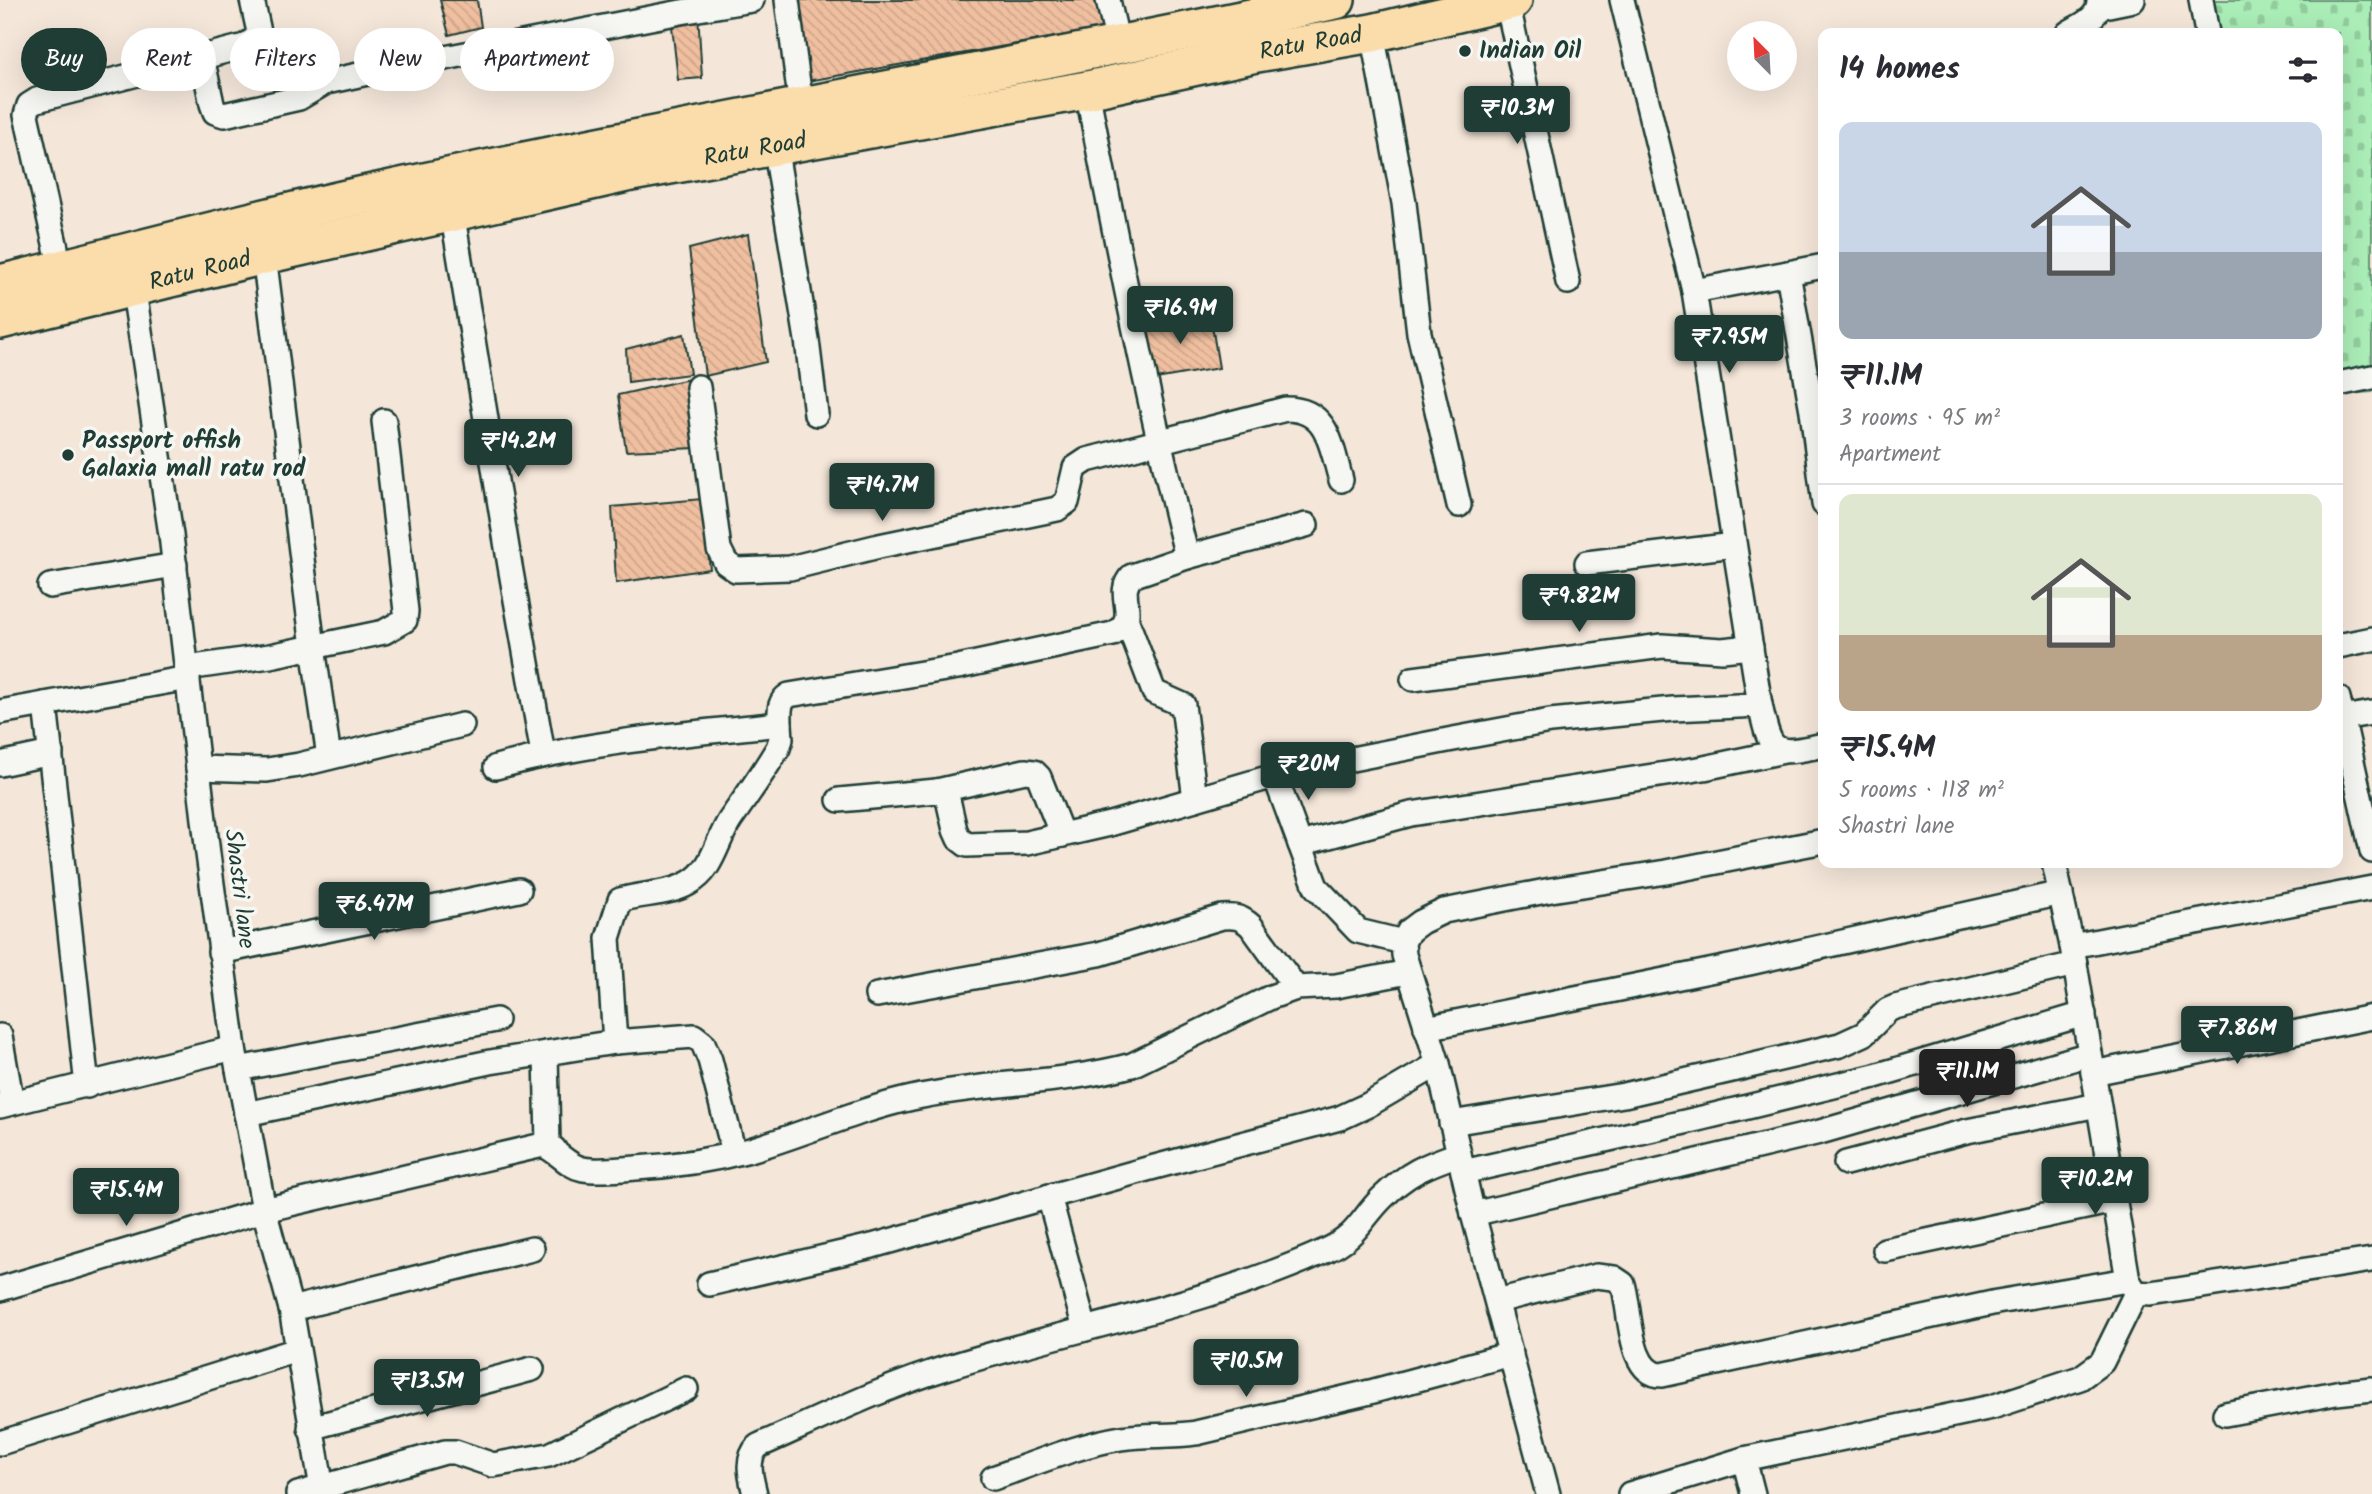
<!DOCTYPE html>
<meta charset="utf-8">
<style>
body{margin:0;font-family:Kalam,sans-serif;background:#f2f2f3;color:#2b2b33;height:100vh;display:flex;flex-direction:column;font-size:26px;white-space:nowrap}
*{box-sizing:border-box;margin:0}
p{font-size:23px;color:#7c7c81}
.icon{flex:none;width:38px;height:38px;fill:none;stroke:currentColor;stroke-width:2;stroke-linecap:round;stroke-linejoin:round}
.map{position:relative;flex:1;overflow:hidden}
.drawer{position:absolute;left:1818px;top:28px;width:525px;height:840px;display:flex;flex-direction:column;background:#fff;border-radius:14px;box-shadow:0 7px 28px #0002}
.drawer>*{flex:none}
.banner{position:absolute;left:21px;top:28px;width:665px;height:63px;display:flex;gap:14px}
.needle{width:46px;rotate:336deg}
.fabs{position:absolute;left:1727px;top:21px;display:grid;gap:14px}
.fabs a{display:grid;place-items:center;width:70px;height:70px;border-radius:50%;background:#fff;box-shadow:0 7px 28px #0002;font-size:35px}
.price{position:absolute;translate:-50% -60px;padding:0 16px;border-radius:7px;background:#1f3d34;color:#fff;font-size:23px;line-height:46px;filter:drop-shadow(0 2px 4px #0008)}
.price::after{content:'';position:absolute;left:50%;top:42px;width:21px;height:16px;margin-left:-10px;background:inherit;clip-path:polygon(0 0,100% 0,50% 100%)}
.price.current{background:#222;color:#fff}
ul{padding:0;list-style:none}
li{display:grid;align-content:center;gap:14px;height:371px;padding:0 21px}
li+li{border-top:2px solid #e1e1e2}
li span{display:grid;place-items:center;height:217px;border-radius:14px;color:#555}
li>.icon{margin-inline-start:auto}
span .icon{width:126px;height:126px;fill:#fffc;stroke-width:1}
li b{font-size:30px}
h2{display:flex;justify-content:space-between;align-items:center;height:84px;padding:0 21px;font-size:30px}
.chip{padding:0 24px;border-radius:32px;background:#fff;box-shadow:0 7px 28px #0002;font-size:24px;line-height:63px}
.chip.current{background:#1f3d34;color:#fff}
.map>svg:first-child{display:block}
.cemetery{fill:url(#cemetery-stones);stroke:#649576;stroke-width:2}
.building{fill:url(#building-back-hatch);stroke:#1f3d34;stroke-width:2}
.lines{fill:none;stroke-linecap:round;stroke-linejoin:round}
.minor-casing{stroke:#1f3d34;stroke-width:28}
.primary-casing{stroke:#1f3d34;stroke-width:42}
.minor{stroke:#f6f6f2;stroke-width:23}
.primary{stroke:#fbddab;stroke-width:37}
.poi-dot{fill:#1f3d34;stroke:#f6f6f2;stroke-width:2.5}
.labels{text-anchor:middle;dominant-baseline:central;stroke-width:7;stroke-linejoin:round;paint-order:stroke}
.street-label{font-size:24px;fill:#1f3d34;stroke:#f6f6f2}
.poi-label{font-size:24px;font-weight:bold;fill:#1f3d34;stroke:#f6f6f2;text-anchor:start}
</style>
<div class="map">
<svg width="2372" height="1494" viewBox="0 0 2372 1494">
<defs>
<pattern id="cemetery-stones" width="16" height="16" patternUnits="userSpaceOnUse" patternTransform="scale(1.75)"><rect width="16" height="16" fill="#aaedb7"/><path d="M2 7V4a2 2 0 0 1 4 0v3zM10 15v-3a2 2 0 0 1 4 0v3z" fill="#92cc9e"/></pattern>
<pattern id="building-back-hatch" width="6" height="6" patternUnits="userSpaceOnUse" patternTransform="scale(1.75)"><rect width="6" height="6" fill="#f0bfa0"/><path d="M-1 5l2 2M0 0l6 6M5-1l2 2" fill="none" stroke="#cda58a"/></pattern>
</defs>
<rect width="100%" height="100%" fill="#f4e6d9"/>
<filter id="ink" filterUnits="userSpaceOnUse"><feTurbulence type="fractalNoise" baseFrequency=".0143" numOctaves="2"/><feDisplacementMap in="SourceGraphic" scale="14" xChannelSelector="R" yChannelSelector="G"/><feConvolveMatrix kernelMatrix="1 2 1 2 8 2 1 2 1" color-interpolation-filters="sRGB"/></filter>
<g filter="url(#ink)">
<!-- cemetery -->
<polygon class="cemetery" points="2207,0 2372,0 2372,392 2338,394 2338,33 2213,33"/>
<!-- building -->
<g class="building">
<polygon points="440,0 477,0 481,27 449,35"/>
<polygon points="798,0 1100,0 1106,28 802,82"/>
<polygon points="698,12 702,78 678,80 671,17"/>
<polygon points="748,234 766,362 705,376 689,249"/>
<polygon points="1210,313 1219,368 1150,380 1140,325"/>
<polygon points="684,334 690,374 628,382 626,349"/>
<polygon points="689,379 697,448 626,451 618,395"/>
<polygon points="702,499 710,569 616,583 612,507"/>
</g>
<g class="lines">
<!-- minor casing -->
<g class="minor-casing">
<g id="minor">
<polyline points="787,0 799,91"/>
<polyline points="1108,0 1116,35"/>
<path d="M1622,0L1694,291L1760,705C1771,755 1773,756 1824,745"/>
<polyline points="2201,0 2207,33"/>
<polyline points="1507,1 1568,282"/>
<polyline points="2099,7 2133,0"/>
<polyline points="1372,33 1404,203 1419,333 1459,505"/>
<path d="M2068,33C2081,25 2100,18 2099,0"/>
<polyline points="202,57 212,104 215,112 224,115 299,98 326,82 363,74 681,12 752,0"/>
<polyline points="775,145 807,340 816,414"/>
<polyline points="452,211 510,566 543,754"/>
<polyline points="56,248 26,115 29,105 37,100 245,46 255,39 259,32 252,0"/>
<polyline points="264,255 313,647 329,757"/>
<polyline points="1788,273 1812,411 1824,504"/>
<polyline points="133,285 171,535 208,854 234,1048 264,1210 291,1309 323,1494"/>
<polyline points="1694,291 1824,266"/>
<polyline points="2338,384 2372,377"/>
<path d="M698,387L719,549L726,563L736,570L790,568L879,546L1057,509L1067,502L1075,468L1087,460L1286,409C1329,409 1331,447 1341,480"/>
<polyline points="1187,557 1306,525"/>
<polyline points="1587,563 1734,545"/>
<polyline points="50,586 175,565"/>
<polyline points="1127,621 1154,692 1183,705 1195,799"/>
<polyline points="2338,646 2372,639"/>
<polyline points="187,668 270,656 384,632 405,620 406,611 384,421"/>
<polyline points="1413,679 1662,646 1722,650 1751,647"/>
<polyline points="2338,698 2372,851"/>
<polyline points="45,704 87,1086"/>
<polyline points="0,712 188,678"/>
<polyline points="2342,718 2372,713"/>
<polyline points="0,764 51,753"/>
<path d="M496,767C591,741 683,734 780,724C780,711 778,702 789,695L958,667L1113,634C1143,617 1113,595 1132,576L1187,557C1148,402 1117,246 1087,90"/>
<polyline points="198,768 267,770 299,765 462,725"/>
<polyline points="1275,776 1300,844"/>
<polyline points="937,791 1025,771 1034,772 1039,777 1062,835"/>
<polyline points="839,800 937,791 947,795 955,830 959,839 967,845 1027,843 1110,824 1291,771 1448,740 1550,721 1673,709 1760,705"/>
<polyline points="2054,863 2072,946 2128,1280 2136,1293 2151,1294 2372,1260"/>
<polyline points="1403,942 1358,931 1316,887 1300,844 1411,814 1704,768 1784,751"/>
<polyline points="2072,946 2372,888"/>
<polyline points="220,952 519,890"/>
<path d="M877,995L1099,954L1222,917C1236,916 1241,917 1251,926L1296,988"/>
<polyline points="1426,1028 1749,963 2061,893"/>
<polyline points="0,1036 12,1103"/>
<path d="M615,1042L608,938L620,900C642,893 668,895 689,883C713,870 716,842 730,820C747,796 763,773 778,748L781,739L780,724"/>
<polyline points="546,1053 548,1145 554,1149"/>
<polyline points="238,1069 496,1020"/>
<polyline points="2093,1073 2372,1017"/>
<polyline points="0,1106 234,1048"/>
<polyline points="246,1114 490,1062 615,1042 694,1036 703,1043 710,1060 734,1153"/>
<polyline points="1451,1123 1624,1095 1840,1045 1864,1034 1888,1010 1895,1007 2075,964"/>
<polyline points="1846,1163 1967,1131 2098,1105"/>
<polyline points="1463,1172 1698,1119 1875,1076 2084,1014"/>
<polyline points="1049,1196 1085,1329"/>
<polyline points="1473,1214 1820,1132 2090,1054"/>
<polyline points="1885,1250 2114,1201"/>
<polyline points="709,1284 872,1246 1147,1169 1340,1118 1368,1105 1438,1064"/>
<path d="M0,1289L264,1210L543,1145C558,1151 567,1166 583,1169C600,1172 618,1169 636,1168C674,1166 713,1160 750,1150C805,1134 857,1110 912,1098C984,1082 1062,1084 1132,1065L1271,997L1296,988L1336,986L1408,972"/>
<path d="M1497,1301L1596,1276L1614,1278L1623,1284C1631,1309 1628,1375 1662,1375L1997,1302L2128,1280"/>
<polyline points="291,1309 532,1249"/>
<polyline points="2225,1414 2336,1393 2372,1389"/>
<polyline points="310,1428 532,1369"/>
<polyline points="0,1443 297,1350"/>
<polyline points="1744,1459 1753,1494"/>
<path d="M993,1478C1034,1464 1078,1445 1121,1438C1146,1434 1171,1437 1196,1433L1370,1392L1511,1354"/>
<polyline points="298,1494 445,1452 455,1452 493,1465 549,1455 686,1389"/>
<path d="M755,1494C751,1477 745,1460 758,1446C821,1418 883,1387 949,1367C1074,1328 1205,1305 1325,1251C1357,1237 1360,1220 1382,1198C1407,1173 1426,1165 1459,1154"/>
<polyline points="1548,1494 1473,1214 1438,1064 1404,955 1403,942 1409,931 1421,922 1444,911 1551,890 1666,872 1824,841"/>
<polyline points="1630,1494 1744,1459 1992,1407 2080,1378 2102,1362 2136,1293"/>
</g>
</g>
<!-- primary casing -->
<g class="primary-casing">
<g id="primary">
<path d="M0,284C124,254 248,220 373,193C693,123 1016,69 1336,0"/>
<path id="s1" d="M0,320L264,255L631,172L1087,90L1257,53L1372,33L1513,0"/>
</g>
</g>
<!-- minor -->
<use href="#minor" class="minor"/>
<!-- primary -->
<use href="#primary" class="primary"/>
</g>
</g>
<!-- markers -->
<g class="poi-dot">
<circle cx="1465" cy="51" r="7"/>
<circle cx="68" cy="455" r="7"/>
</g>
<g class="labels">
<!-- street labels -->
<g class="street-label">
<text stroke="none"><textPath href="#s1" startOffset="1340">Ratu Road</textPath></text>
<text stroke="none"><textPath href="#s1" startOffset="774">Ratu Road</textPath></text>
<text stroke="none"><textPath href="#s1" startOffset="206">Ratu Road</textPath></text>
<text transform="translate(239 889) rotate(83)">Shastri lane</text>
</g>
<!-- poi labels -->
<g class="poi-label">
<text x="1479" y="51">Indian Oil</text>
<text x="82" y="441">Passport offish<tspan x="82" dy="28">Galaxia mall ratu rod</tspan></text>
</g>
</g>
</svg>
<div class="fabs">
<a><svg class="needle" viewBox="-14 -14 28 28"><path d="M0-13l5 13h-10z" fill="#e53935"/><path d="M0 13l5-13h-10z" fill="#7c7c81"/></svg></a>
</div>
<b class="price" style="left:1517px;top:146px">₹10.3M</b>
<b class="price" style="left:1180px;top:346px">₹16.9M</b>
<b class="price" style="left:1729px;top:375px">₹7.95M</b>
<b class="price" style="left:518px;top:479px">₹14.2M</b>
<b class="price" style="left:882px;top:523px">₹14.7M</b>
<b class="price" style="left:1579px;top:634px">₹9.82M</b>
<b class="price" style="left:1308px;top:802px">₹20M</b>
<b class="price" style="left:374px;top:942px">₹6.47M</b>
<b class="price" style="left:2237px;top:1066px">₹7.86M</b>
<b class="price current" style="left:1967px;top:1109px">₹11.1M</b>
<b class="price" style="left:2095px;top:1217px">₹10.2M</b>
<b class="price" style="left:126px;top:1228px">₹15.4M</b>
<b class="price" style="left:1246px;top:1399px">₹10.5M</b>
<b class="price" style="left:427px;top:1419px">₹13.5M</b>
<div class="banner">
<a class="chip current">Buy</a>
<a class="chip">Rent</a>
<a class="chip">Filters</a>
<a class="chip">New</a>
<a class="chip">Apartment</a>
</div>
<section class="drawer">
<h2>14 homes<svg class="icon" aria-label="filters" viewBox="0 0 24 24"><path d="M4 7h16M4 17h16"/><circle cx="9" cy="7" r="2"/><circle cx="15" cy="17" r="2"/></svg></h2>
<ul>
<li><span style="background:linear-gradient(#c9d6e8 60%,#9aa5b1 0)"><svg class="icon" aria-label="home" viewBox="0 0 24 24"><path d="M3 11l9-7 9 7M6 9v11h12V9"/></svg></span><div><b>₹11.1M</b><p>3 rooms · 95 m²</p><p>Apartment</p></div></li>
<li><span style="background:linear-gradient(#dfe7d0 65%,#b9a48a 0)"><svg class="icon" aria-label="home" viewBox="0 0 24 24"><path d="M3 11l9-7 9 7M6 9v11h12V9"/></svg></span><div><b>₹15.4M</b><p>5 rooms · 118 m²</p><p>Shastri lane</p></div></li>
</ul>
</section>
</div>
